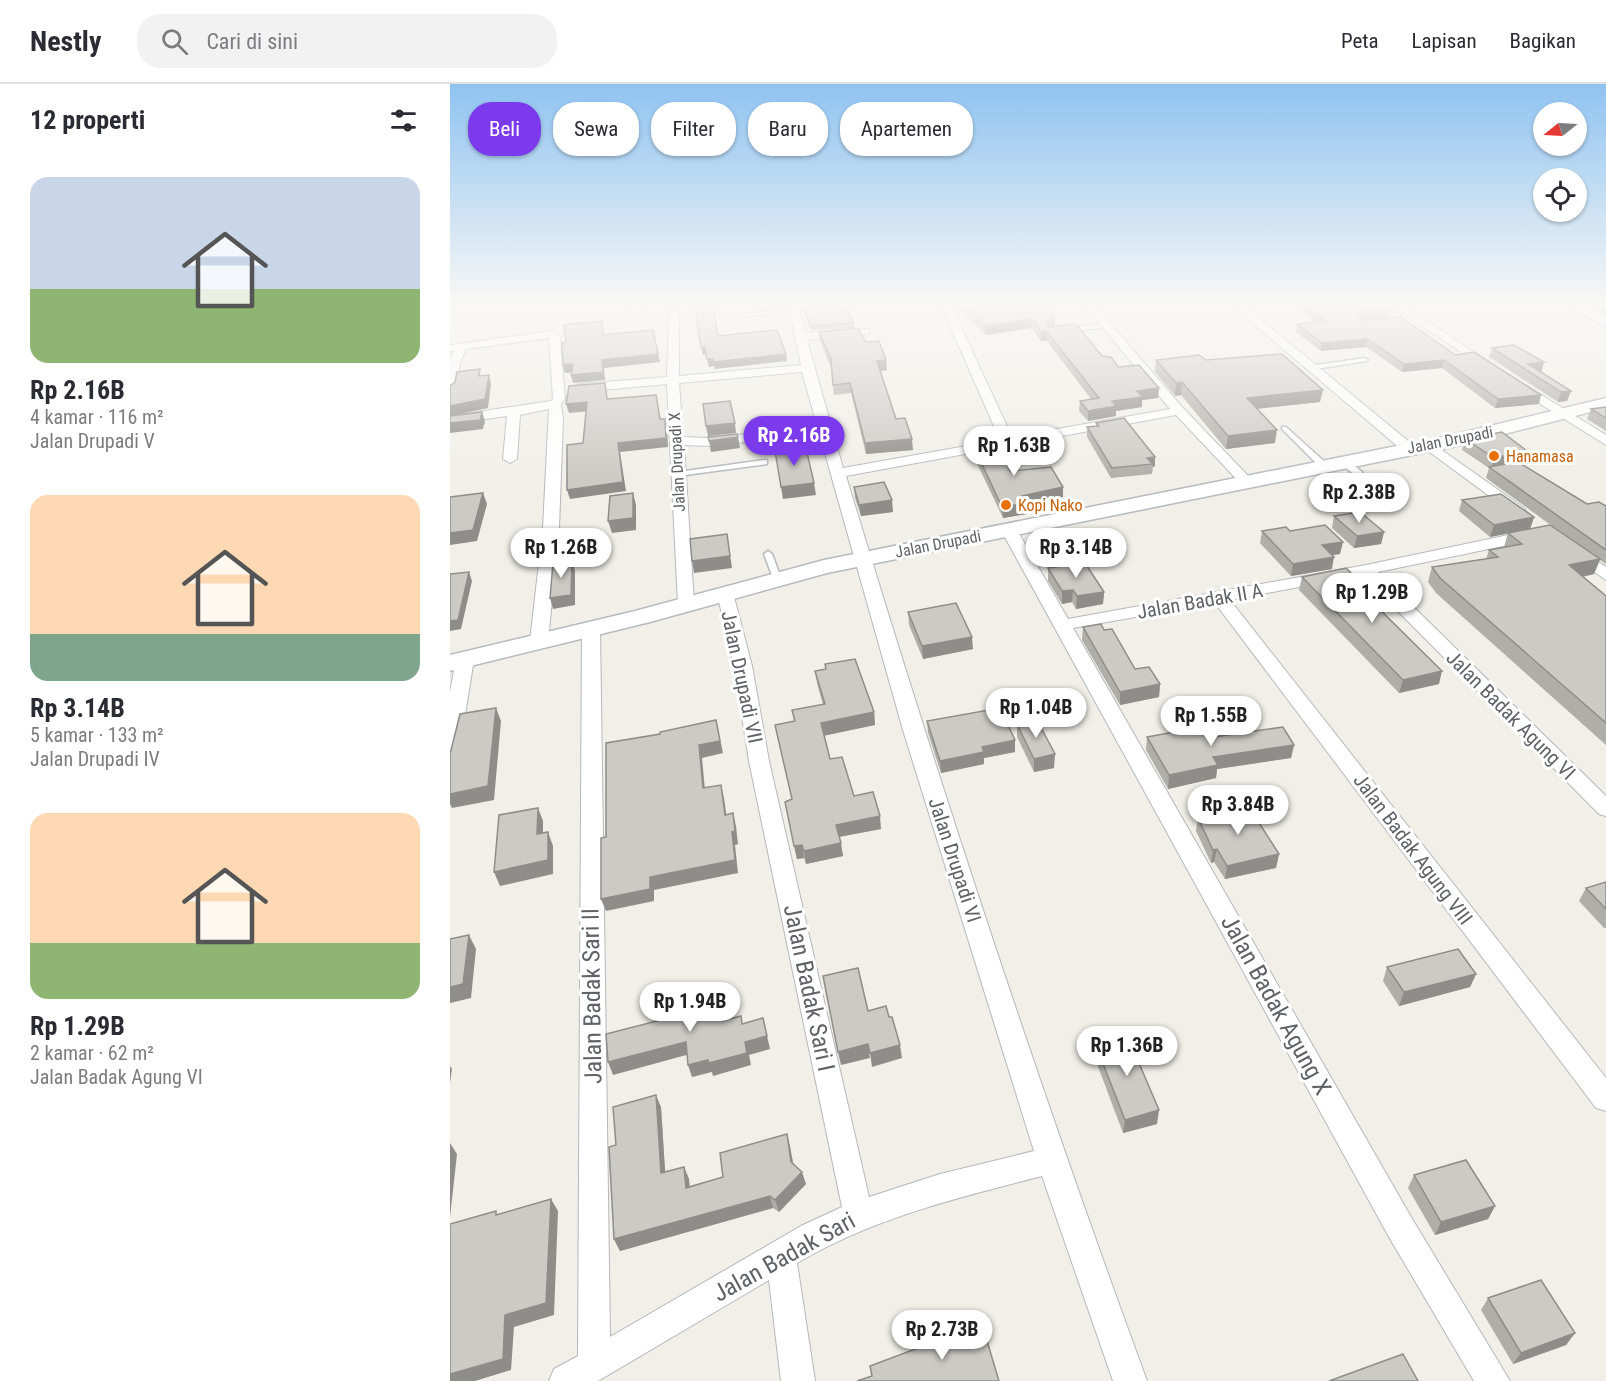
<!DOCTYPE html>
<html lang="id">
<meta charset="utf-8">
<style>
body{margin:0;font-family:"Roboto Condensed",sans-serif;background:#f2f2f3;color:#2b2b33;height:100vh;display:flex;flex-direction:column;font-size:22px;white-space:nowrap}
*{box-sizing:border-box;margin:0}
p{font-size:20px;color:#7c7c81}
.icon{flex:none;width:33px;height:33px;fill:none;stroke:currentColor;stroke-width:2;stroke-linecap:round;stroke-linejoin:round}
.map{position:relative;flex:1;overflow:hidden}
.panel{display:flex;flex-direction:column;background:#fff;width:450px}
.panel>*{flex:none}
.banner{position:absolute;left:18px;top:18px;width:570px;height:54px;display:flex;gap:12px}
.needle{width:39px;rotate:252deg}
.controls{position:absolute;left:1083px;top:18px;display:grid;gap:12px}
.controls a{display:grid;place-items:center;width:54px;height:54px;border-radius:50%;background:#fff;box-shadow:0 2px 4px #0004;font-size:30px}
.price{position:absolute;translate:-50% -51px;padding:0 14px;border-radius:21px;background:#fff;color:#222;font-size:20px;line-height:39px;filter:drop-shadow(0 2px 3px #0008)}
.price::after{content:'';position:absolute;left:50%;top:36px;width:18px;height:14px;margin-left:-9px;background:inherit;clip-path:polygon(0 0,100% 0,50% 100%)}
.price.on{background:#7c3aed;color:#fff}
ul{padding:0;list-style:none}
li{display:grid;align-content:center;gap:12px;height:318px;padding:0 30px}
li span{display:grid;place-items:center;height:186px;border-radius:18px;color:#555}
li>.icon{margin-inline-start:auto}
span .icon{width:108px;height:108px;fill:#fffc;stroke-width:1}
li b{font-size:26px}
h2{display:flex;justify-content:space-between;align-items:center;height:72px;padding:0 30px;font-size:26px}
.tag{padding:0 21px;border-radius:24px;background:#fff;box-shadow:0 2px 4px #0004;font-size:21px;line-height:54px}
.tag.on{background:#7c3aed;color:#fff}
header{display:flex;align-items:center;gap:36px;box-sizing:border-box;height:84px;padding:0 30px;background:#fff;border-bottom:2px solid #e1e1e2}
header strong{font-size:28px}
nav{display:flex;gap:33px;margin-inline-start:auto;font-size:21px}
.search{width:420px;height:54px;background:#f2f2f3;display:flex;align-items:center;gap:15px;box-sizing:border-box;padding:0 21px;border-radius:24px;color:#7c7c81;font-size:22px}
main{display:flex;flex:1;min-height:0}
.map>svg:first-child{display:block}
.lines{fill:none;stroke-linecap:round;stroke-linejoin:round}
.stream{stroke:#aadaff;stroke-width:4.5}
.lane-casing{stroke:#b5b8bc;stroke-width:3}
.street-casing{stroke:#b5b8bc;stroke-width:2}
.secondary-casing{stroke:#b6babf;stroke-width:3}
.lane{fill:#fff;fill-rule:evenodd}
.street{fill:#fff;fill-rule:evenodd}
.secondary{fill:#fff;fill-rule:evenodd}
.wall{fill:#afaea9}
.shaded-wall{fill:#8f8d8a}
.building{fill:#cccac5;stroke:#8f8d8a;stroke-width:1.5}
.food-dot{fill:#e8710a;stroke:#fff;stroke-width:2}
.labels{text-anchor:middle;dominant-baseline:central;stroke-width:6;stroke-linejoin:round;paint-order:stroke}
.far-street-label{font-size:16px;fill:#5f6368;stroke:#fff}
.far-food-label{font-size:16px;fill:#c56008;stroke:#fff;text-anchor:start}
.street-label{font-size:20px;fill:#5f6368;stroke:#fff}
.near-street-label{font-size:24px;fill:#5f6368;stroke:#fff}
</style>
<header>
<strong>Nestly</strong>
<div class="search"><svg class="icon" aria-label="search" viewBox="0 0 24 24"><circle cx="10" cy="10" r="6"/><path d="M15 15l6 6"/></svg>Cari di sini</div>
<nav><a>Peta</a><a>Lapisan</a><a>Bagikan</a></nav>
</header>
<main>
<section class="panel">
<h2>12 properti<svg class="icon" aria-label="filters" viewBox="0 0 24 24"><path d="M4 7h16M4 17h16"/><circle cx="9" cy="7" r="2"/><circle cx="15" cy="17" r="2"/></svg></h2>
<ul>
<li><span style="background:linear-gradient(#c9d6e8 60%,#8fb573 0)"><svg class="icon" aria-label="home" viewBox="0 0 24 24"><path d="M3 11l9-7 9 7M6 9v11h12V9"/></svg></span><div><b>Rp 2.16B</b><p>4 kamar · 116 m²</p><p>Jalan Drupadi V</p></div></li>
<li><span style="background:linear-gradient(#ffd9b3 75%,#7fa58c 0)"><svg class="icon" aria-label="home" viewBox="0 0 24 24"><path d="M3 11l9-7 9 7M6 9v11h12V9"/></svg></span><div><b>Rp 3.14B</b><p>5 kamar · 133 m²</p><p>Jalan Drupadi IV</p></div></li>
<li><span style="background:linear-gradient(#ffd9b3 70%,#8fb573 0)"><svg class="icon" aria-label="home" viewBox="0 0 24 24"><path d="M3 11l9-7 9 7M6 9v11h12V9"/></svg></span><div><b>Rp 1.29B</b><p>2 kamar · 62 m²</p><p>Jalan Badak Agung VI</p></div></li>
</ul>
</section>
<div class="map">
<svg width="1156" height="1297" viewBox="0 0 1156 1297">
<rect width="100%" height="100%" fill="#f1efe8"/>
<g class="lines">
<!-- stream -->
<polyline class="stream" points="1133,217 1156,228"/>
<!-- lane casing -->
<g class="lane-casing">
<g id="lane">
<polygon points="344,223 346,224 346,226 295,233 292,231"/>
<polygon points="655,240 657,241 657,243 616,248 613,246 616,244"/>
<polygon points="915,274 918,276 917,277 859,286 856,284 859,282"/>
<polygon points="832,343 836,343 876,379 876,383 870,383 832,345"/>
<polygon points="890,375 896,375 912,388 912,392 906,392 890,379"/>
<polygon points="314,376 317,376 317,380 228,392 224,390 228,388"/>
<polygon points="318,467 322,470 331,494 330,496 327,497 323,494 314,470"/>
</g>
</g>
<!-- street casing -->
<g class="street-casing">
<g id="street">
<polygon points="173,217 183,217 190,228 189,230 181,230"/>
<path d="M240,217H253L229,230V292L351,281L338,217H348L355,249L419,245V249L415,250L357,256L393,384L550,356L489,217H499L562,353L720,325L631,217H641L733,324L803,397L801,400H791L726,331L396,392C488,696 587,998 697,1297H663L592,1092C507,1114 423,1134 347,1179L365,1297H331L319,1196L148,1297H99L104,1285L128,1272L132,544L135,540H147L150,544L160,1253L351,1142L392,1123L299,677L284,582L267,509L269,505L275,504L283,509L302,582L319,677L419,1113L490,1090L584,1067L453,646L352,288L229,299L233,353L261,354L323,347L330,351L323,355L261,362L234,361L244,520L236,525L228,520L217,300L130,308L124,304L130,300L217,293L219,228Z"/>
<polygon points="777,217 788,217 963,361 963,367 953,367"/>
<polygon points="936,217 947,217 1046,283 1036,285"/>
<polygon points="102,247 110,252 115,315 111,320 113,335 109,444 98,557 89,562 80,557 93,444 99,325 70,331 67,375 60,379 53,375 57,332 0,340 0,332 101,317 103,315 99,254 16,265 10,279 6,307 0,311 0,275 4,267 0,267 0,261"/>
<polygon points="1067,296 1156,351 1156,361 1063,303 1061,300"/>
<polygon points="979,357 1074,424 1076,427 1074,430 1064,430 974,364 974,358"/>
<polygon points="559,441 567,446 618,535 916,481 1082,446 1090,451 1082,456 928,488 1156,712 1156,732 1149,730 912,491 780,516 1156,994 1156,1027 1146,1024 765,519 623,544 961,1133 1060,1297 1024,1297 939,1153 551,446"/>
<polygon points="1127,464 1156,483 1156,496 1121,472 1119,469"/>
<polygon points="15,570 24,575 10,662 7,667 0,668 0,608 6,575"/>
</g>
</g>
<!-- secondary casing -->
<g class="secondary-casing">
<g id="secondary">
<polygon points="1108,217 1127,217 1156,232 1156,243"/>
<polygon points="1156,314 1156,324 1007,362 377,489 200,538 0,587 0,571 185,527 374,476 1007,350"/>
</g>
</g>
<!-- lane -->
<use href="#lane" class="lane"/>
<!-- street -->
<use href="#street" class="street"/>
<!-- secondary -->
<use href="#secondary" class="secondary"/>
</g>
<!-- wall -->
<g class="wall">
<polygon points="837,217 939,217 938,221 935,221 941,226 939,233 912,235 1005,271 1089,320 1045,324 992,284 952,288 916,263 871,267 846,248 847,240 865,238"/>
<polygon points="511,218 605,234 605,243 668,283 709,304 708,314 692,316 692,323 666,327 666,332 638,337 629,327 630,317 641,315 597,257 591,257 582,244 536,251 511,227"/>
<polygon points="354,225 404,239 404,244 361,246 354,229"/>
<polygon points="369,248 416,258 437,286 430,287 446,335 463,366 416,370 401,309 384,311 381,284 370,257"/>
<polygon points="1042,264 1094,278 1091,288 1121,307 1117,317 1108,318 1039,273"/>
<polygon points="706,276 756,276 870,318 807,325 825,359 776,365 731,311 725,312 705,288"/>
<polygon points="1156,323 1156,347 1137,335 1141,325"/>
<polygon points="646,339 705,373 705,382 703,383 702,390 661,394 637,353 637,343 646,342"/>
<polygon points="1015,355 1074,378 1070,379 1137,420 1156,422 1156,480 1150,476 1144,490 1133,493 1156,512 1156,661 986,509 978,498 982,483 1036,475 1039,466 1054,463 1058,449 1131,463 1036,394 1039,384 1012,366"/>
<polygon points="523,361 560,387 613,413 577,421 577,430 553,434 523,371"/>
<polygon points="404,403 443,428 411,432 405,414"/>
<polygon points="1012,416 1084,433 1080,445 1040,453 1009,427"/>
<polygon points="884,432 934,448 931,460 904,464 882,444"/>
<polygon points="812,447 840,447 890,470 882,471 882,485 841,492 810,459"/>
<polygon points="598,484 654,508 653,520 626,525 622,518 612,520 598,497"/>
<polygon points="852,493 989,600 949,609 849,506"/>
<polygon points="458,528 523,565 473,575 459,541"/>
<polygon points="633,543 654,546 685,585 710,600 709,613 670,621 632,556"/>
<polygon points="375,580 424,628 425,641 374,651 380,675 404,712 431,745 389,753 393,772 356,780 354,774 347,775 335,718 342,715 325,641 344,637 342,626 373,621 367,599 365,587 375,585"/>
<polygon points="477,637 565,668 534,674 534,680 491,689 478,649"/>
<polygon points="567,640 604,684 584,688 567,653"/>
<polygon points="697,653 757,654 844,661 841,674 767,685 766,694 718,705 696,666"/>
<polygon points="748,734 829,770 826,784 775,795 764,778 761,779 746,747"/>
<polygon points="1156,798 1156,844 1154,844 1129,817 1136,804"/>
<polygon points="937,883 1026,890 1020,903 949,922 933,897"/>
<polygon points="645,959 707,1040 673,1049 644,972"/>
<polygon points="211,1023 215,1088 234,1083 239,1095 239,1102 273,1093 337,1050 343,1079 356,1100 329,1128 323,1124 170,1167 164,1155 166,1061"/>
<polygon points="964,1091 1045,1122 1038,1135 985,1151 958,1104"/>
<polygon points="1038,1214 1125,1249 1116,1261 1063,1280 1031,1226"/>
</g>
<!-- shaded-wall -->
<g class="shaded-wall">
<polygon points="433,217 450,217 433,218"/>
<polygon points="925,217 939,217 938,221 924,223"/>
<polygon points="955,217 979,217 955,219"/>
<polygon points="605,234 605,243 597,246 597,237"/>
<polygon points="582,235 582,244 536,251 536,242"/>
<rect x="591" y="248" width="6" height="9"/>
<polygon points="917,255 916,263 871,267 872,259"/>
<polygon points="251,263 255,263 257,270 253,271"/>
<polygon points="208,270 210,278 154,284 155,296 123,299 121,291 152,276"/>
<polygon points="336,270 337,277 265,285 264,282 259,283 257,275"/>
<polygon points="436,276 437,286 427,287 427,277"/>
<polygon points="994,276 992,284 952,288 954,280"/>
<polygon points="1094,278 1091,288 1078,280"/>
<polygon points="123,280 125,288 115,289 113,281"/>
<polygon points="39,291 41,300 38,324 0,332 0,322"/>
<polygon points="732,298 731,311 725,312 726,299"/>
<polygon points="709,304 708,314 692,316 692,323 666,327 666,332 638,337 638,327 687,307"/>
<polygon points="873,306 870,318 795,326 797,314"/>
<polygon points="1121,307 1117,317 1108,318 1111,308"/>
<polygon points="1091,311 1089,320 1045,324 1048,315"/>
<polygon points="137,318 139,327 119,329 116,320"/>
<polygon points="32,328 35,337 33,345 0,349 0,339"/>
<polygon points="215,335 217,344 218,363 170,368 176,407 120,415 117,406 168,359"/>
<polygon points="285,339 286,349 258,352 256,342"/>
<polygon points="827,346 825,359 776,365 778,352"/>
<polygon points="288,353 290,364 261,368 259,357"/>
<polygon points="462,355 463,366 416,370 415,359"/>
<polygon points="1077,367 1074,378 1041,385 1044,374"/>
<polygon points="705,373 705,382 703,383 703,380 697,374"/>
<polygon points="364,399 366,411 333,415 331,403"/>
<polygon points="613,403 613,413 577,421 577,430 553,434 552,423 572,412"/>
<polygon points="33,409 37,420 27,457 0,461 0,449"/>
<polygon points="183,409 186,421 186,446 162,449 158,437"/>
<polygon points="442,416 443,428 411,432 409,421"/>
<polygon points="1084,433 1080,445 1040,453 1044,441"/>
<polygon points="934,448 931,460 904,464 907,452"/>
<polygon points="277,450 282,484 244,489 242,477"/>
<polygon points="893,458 890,470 870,473 872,461"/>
<polygon points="884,473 882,485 841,492 843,480"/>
<polygon points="1150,475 1144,490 1114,496 1119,481"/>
<polygon points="122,476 125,487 125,521 103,525 100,514"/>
<polygon points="19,488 22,497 11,545 0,547 0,537"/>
<polygon points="623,506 622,518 612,520 612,507"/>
<polygon points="654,508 653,520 626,525 627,512"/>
<polygon points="522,553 523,565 473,575 472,562"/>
<polygon points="992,587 989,600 949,609 953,596"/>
<polygon points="710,600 709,613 670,621 670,608"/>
<polygon points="46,624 51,637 44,716 2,724 0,720 0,710"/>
<polygon points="424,628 425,641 373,652 371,639"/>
<polygon points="266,636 273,669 252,674 256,717 253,704 249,661"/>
<polygon points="565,656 565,668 534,674 534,680 491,689 490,677 532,663"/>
<polygon points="844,661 841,674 767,685 766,694 718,705 719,691 763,673"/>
<polygon points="605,670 604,684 584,688 584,675"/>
<polygon points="271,701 274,714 278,743 275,731"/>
<polygon points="88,724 93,737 93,764 87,750"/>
<polygon points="283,729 286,742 288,760 285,761 288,789 204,806 204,817 156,827 151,815 200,793 282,748"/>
<polygon points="430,732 431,745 388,753 386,741"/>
<polygon points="98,748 103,762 103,790 50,802 44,788"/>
<polygon points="391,759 393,772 356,780 354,767"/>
<polygon points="352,761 354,774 347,775 344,762"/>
<polygon points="767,765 764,778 761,779 763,766"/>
<polygon points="829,770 826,784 775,795 777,782"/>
<polygon points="19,851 26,865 21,914 0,919 0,903"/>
<polygon points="1026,890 1020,903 949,922 954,908"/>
<polygon points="266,901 270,913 276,949 272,937"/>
<polygon points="313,934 320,965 299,971 301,981 263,992 262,988 242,993 238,981 258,976 295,958"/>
<polygon points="236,958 240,970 163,991 158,978"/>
<polygon points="418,960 420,974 391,981 388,968"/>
<polygon points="450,961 452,974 422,983 420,969"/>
<polygon points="0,982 2,985 0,999"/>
<polygon points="206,1011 211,1023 216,1101 211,1089"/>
<polygon points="709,1026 707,1040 673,1049 675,1036"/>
<polygon points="337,1050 340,1062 345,1090 341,1078"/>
<polygon points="0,1059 7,1070 0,1133"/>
<polygon points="234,1083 239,1095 241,1116 236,1104"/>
<polygon points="352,1088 356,1100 329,1128 325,1116"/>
<polygon points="320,1112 323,1124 170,1167 164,1155"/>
<polygon points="101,1115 108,1127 104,1231 64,1243 61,1286 25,1297 0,1297 0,1290 55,1231"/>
<polygon points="1045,1122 1038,1135 985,1151 991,1138"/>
<polygon points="1125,1249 1116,1261 1063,1280 1071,1269"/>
</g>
<!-- building -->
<g class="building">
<polygon points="244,217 262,217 268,252 327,246 336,270 264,278 263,275 257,275 255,263 251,263"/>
<polygon points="529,217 591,217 605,234 597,237 597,241 601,243 626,240 652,272 661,273 668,283 689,281 709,304 687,307 693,313 662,317 666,322 638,327 630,317 649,314 597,248 591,248 582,235 536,242 511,218"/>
<polygon points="848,217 928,217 941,226 913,227 908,232 914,236 951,233 1005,271 1024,268 1091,311 1048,315 994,276 954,280 917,255 872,259 847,240 875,237"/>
<polygon points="395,221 404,239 360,242 354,225"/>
<polygon points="152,237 153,251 203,246 208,270 152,276 153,288 121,291 123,280 113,281 112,263 112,259 116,258 114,241"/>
<polygon points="408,244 416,258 429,257 436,276 427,277 446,335 455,334 462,355 415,359 400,299 383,301 381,275 369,248"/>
<polygon points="1064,261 1094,278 1078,280 1121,307 1111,308 1042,264"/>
<polygon points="832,270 873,306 797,314 827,346 778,352 732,298 726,299 706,276 749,271 756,276"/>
<polygon points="30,285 29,292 39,291 35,315 0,322 0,302 5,298 7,288"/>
<polygon points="155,299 157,315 206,311 210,335 215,335 216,354 168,359 173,398 117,406 117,361 133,359 137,318 116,320 119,302"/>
<polygon points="280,317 285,339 256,342 253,320"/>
<polygon points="1156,323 1156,334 1141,325"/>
<polygon points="32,328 30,336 0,339 0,332"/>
<polygon points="674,334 705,373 697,374 703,380 662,384 637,343 649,342 646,339"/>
<polygon points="1052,348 1077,367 1044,374 1015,355"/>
<polygon points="287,350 288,353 259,357 258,353"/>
<polygon points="546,358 560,387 601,383 613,403 572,412 577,419 552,423 523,361"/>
<polygon points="356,364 364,399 331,403 325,367"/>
<polygon points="1068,378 1137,420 1149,418 1156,422 1156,466 1039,383"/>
<polygon points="434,398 442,416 409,421 404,403"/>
<polygon points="33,409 23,446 0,449 0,413"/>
<polygon points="183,409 183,434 158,437 160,412"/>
<polygon points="1051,410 1084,433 1044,441 1012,416"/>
<polygon points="910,428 934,448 907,452 884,432"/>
<polygon points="875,441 893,458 872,461 884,473 843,480 812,447 836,443 840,447"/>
<polygon points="1100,441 1150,475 1119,481 1156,512 1156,639 990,494 982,483 1048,473 1039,466 1072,460 1058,449"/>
<polygon points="277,450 280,472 242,477 240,455"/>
<polygon points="122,476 121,511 100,514 103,479"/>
<polygon points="635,479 654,508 627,512 623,506 612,507 598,484"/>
<polygon points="896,484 901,489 904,500 992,587 953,596 852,493"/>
<polygon points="19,488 8,536 0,537 0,490"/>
<polygon points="506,519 522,553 472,562 458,528"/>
<polygon points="651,540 654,546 662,545 685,585 699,583 710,600 670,608 633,543"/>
<polygon points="405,575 424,628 371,639 380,675 392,673 404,712 423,708 430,732 386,741 391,759 354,767 352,761 344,762 335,718 342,715 325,641 345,637 342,626 375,620 365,587 376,585 375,580"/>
<polygon points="46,624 38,702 0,710 0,670 10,630"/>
<polygon points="550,624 565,656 532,663 534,668 490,677 477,637"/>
<polygon points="266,636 270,657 249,661 253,704 271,701 275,731 283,729 285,747 282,748 285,776 200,793 200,805 151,815 151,754 156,753 156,659 210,650 210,648"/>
<polygon points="587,636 605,670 584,675 567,640"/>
<polygon points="750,643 757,654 833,643 844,661 763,673 768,681 719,691 697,653"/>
<polygon points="799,723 829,770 777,782 767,765 763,766 748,734"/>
<polygon points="88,724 87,750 98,748 98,776 44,788 49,731"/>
<polygon points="1156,798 1156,825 1136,804"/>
<polygon points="19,851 13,900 0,903 0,855"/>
<polygon points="1008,865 1026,890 954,908 937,883"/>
<polygon points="408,884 418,927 436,922 439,933 442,933 450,961 420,969 418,960 388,968 373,892"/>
<polygon points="266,901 272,937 291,932 292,940 313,934 317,952 295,958 297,969 259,979 258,976 238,981 236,958 158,978 156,950 238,929 235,910"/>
<polygon points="677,951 709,1026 675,1036 645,959"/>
<polygon points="206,1011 211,1089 234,1083 236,1104 273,1093 270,1069 337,1050 341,1078 352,1088 325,1116 320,1112 164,1155 159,1063 166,1061 163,1023"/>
<polygon points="1016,1076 1045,1122 991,1138 964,1091"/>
<polygon points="101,1115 96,1219 55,1231 53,1275 0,1290 0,1140 46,1127 46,1131"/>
<polygon points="1091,1196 1125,1249 1071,1269 1038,1214"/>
<polygon points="532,1240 549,1297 407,1297 422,1292 420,1282"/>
<polygon points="953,1270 968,1297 879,1297"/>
</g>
<!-- sky -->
<linearGradient id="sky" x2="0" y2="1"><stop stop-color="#8fc3f1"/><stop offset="0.55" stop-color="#f9f8f5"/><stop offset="1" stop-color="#f9f8f5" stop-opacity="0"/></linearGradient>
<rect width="1156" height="398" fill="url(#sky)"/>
<!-- markers -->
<g class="food-dot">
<circle cx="1044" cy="372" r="6"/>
<circle cx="556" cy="421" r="6"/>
</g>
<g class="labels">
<!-- far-street labels -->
<g class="far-street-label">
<text transform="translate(1000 356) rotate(-11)">Jalan Drupadi</text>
<text transform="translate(227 378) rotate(-93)">Jalan Drupadi X</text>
<text transform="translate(488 460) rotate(-11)">Jalan Drupadi</text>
</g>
<!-- far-food labels -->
<g class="far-food-label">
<text x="1056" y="372">Hanamasa</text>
<text x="568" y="421">Kopi Nako</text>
</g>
<!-- street labels -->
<g class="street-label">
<text transform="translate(750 517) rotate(-10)">Jalan Badak II A</text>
<text transform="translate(292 593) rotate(78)">Jalan Drupadi VII</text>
<text transform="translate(1061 631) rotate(45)">Jalan Badak Agung VI</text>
<text transform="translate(963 765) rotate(53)">Jalan Badak Agung VIII</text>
<text transform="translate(505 776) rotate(72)">Jalan Drupadi VI</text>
</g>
<!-- near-street labels -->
<g class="near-street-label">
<text transform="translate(359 904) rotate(78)">Jalan Badak Sari I</text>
<text transform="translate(142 912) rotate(-91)">Jalan Badak Sari II</text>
<text transform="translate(826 921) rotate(61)">Jalan Badak Agung X</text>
<text transform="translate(334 1173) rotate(-29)">Jalan Badak Sari</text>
</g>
</g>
</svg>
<div class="controls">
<a><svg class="needle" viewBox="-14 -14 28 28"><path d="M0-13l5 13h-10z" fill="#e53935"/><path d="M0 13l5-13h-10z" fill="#7c7c81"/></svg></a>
<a><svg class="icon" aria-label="locate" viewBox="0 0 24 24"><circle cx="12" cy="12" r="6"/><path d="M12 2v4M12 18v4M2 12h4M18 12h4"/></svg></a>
</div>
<b class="price on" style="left:344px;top:383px">Rp 2.16B</b>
<b class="price" style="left:564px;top:393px">Rp 1.63B</b>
<b class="price" style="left:909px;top:440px">Rp 2.38B</b>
<b class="price" style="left:111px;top:495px">Rp 1.26B</b>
<b class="price" style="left:626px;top:495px">Rp 3.14B</b>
<b class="price" style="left:922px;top:540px">Rp 1.29B</b>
<b class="price" style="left:586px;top:655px">Rp 1.04B</b>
<b class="price" style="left:761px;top:663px">Rp 1.55B</b>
<b class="price" style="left:788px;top:752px">Rp 3.84B</b>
<b class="price" style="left:240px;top:949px">Rp 1.94B</b>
<b class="price" style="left:677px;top:993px">Rp 1.36B</b>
<b class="price" style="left:492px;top:1277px">Rp 2.73B</b>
<div class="banner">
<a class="tag on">Beli</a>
<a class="tag">Sewa</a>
<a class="tag">Filter</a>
<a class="tag">Baru</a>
<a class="tag">Apartemen</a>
</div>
</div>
</main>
